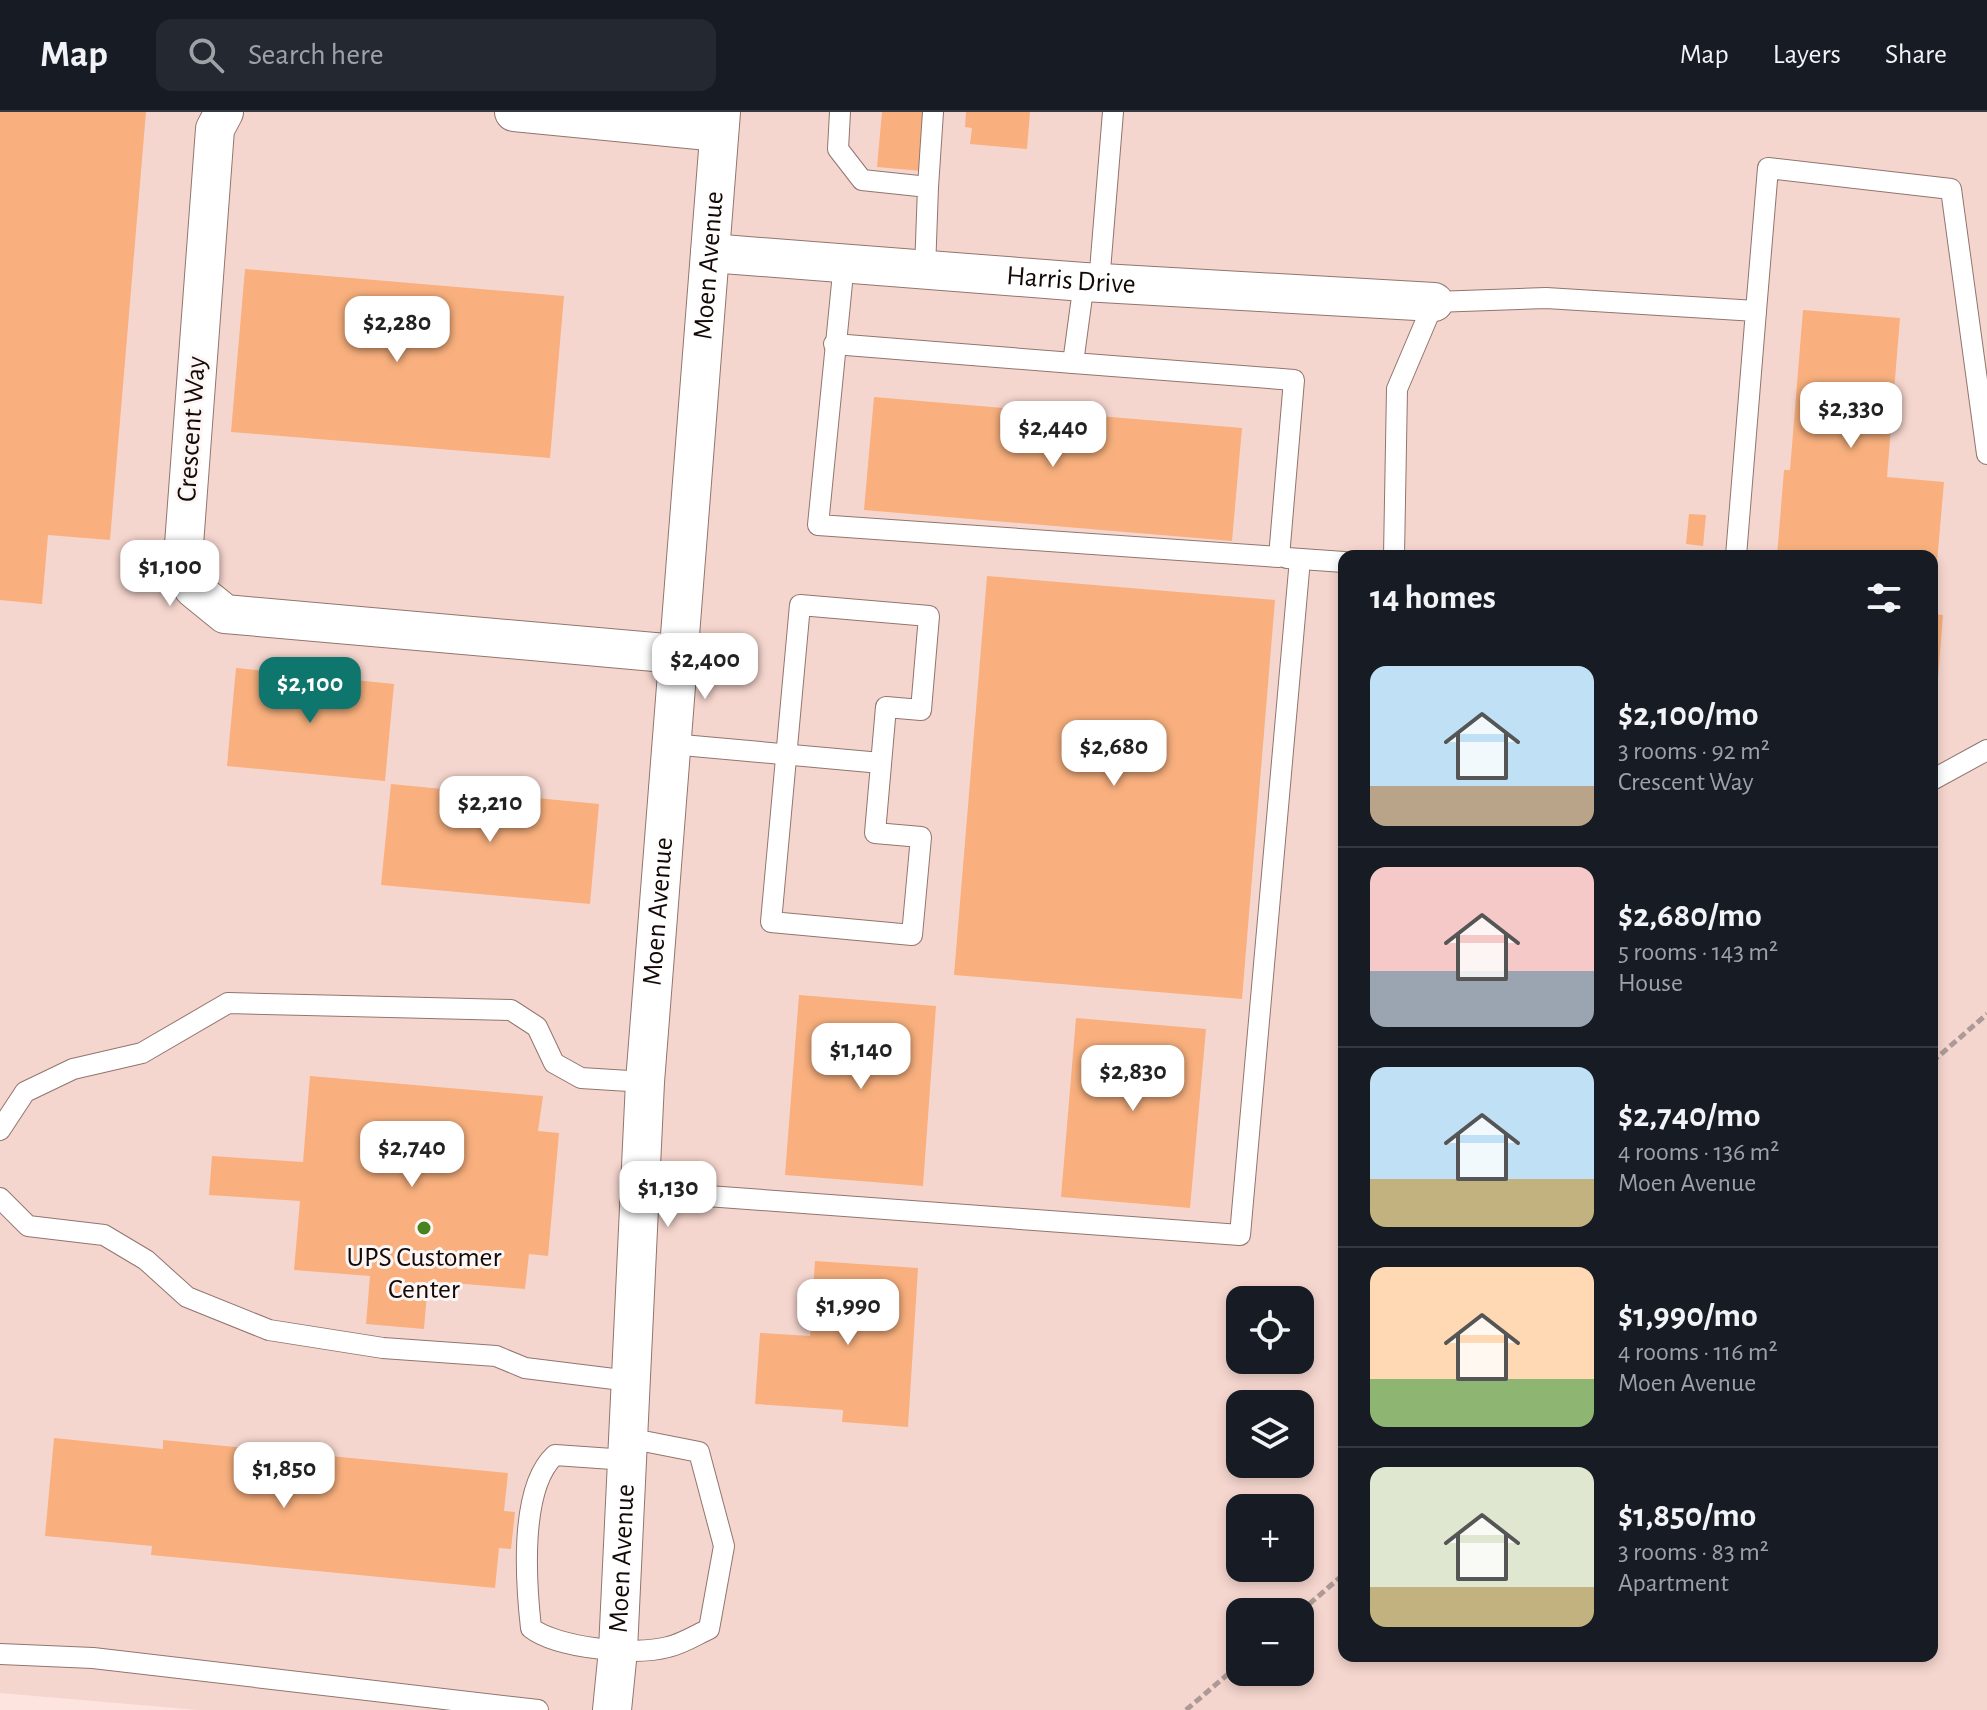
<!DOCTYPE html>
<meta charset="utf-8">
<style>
body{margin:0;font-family:"Alegreya Sans",sans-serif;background:#242831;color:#f1f3f6;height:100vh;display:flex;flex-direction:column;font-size:30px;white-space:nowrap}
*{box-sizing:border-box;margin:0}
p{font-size:26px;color:#9ea1a6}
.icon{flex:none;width:44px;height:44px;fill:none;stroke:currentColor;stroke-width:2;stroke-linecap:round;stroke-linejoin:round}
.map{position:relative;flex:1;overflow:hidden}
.side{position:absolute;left:1338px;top:438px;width:600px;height:1112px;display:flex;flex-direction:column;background:#171b24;border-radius:16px;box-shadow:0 4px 12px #0003}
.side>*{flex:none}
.buttons{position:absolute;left:1226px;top:1174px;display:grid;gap:16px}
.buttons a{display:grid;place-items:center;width:88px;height:88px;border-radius:16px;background:#171b24;box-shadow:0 4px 12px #0003;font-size:40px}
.price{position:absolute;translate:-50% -68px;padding:0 18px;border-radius:16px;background:#fff;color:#222;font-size:26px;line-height:52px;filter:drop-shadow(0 2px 4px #0008)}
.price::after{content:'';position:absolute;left:50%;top:48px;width:24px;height:18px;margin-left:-12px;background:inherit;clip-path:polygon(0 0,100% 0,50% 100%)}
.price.selected{background:#0f766e;color:#fff}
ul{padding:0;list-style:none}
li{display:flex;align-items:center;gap:24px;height:200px;padding:0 32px}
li+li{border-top:2px solid #363941}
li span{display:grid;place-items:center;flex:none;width:224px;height:160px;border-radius:16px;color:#555}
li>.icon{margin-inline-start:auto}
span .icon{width:96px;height:96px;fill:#fffc;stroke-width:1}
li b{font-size:34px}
h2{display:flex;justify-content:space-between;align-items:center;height:96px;padding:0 32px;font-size:34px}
header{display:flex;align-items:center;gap:48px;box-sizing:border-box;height:112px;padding:0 40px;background:#171b24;border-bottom:2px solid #363941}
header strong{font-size:38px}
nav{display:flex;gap:44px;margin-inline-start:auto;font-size:28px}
.search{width:560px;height:72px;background:#242831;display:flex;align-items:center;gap:20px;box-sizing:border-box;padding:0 28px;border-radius:16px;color:#9ea1a6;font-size:30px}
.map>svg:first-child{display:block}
.built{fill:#f5d6ce;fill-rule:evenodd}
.building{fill:#f9b07e}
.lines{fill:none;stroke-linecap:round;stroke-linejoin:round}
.lane-casing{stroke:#91756e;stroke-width:22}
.street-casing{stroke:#91756e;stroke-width:40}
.path{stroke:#ad9995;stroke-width:5;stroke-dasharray:8 4;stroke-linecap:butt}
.lane{stroke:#fff;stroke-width:20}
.street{stroke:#fff;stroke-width:38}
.poi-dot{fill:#488320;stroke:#fdf6f4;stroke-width:3}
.labels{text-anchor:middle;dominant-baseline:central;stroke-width:6;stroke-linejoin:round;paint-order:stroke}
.street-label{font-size:28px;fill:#130907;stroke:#fdf6f4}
.poi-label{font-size:28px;fill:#130907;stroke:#fdf6f4}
</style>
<header>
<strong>Map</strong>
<div class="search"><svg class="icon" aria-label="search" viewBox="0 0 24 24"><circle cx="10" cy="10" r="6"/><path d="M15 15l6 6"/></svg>Search here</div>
<nav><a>Map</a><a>Layers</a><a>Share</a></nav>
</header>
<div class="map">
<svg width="1987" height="1598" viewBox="0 0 1987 1598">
<rect width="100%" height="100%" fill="#fde4de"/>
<!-- built -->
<path class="built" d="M0,0H1987V1598H198L0,1581ZM1344,444H1932V1544H1344ZM1240,1188H1300V1248H1240ZM1240,1292H1300V1352H1240ZM1240,1396H1300V1456H1240ZM1240,1500H1300V1560H1240Z"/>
<!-- building -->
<g class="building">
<polygon points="0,0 146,0 110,428 48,423 42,492 0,488"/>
<polygon points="882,0 926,0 921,59 877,55"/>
<polygon points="966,0 1030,0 1027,37 970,32 972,16 965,15"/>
<polygon points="245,157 564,184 550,346 231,320"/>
<polygon points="1803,198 1900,206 1887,365 1944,370 1934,485 1932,444 1777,444 1784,358 1790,358"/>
<polygon points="874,285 1242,316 1232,429 864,398"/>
<polygon points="1689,402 1706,403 1703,434 1686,432"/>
<polygon points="987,464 1275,488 1242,887 954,863"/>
<polygon points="1932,502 1943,503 1935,605 1932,605"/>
<polygon points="236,556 394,572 385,669 227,654"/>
<polygon points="391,672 599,692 590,792 381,773"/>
<polygon points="799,883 936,894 923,1074 785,1063"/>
<polygon points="1076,906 1206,917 1190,1096 1061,1085"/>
<polygon points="310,964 543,984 538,1019 559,1021 548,1144 529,1142 525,1177 428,1169 424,1217 366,1212 370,1164 294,1158 300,1089 209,1083 212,1044 303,1050"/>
<polygon points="815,1149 918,1156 908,1315 842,1310 843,1298 755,1292 760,1221 810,1224"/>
<polygon points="54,1326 163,1337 163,1328 508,1361 504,1399 515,1400 511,1437 499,1436 495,1476 151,1443 152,1434 45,1424"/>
</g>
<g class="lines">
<!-- lane casing -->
<g class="lane-casing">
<g id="lane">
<polyline points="840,0 838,37 862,68 928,75 925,158"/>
<polyline points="928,75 933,0"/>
<polyline points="844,151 818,413 1279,445 1294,268 1073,251 1084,170"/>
<polyline points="1099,171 1113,0"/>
<polyline points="1756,199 1768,56 1951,77 1987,342"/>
<polyline points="834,232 1073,251"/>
<polyline points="1394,444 1397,277 1434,190 1546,186 1756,199 1736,444"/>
<polyline points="1287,446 1344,450"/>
<polygon points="800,493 929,504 921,598 886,595 875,721 921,725 912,823 771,810"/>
<polyline points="671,632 881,651"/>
<polyline points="1932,668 1987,638"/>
<polyline points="0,1018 25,980 73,957 142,941 228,891 511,898 537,915 554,951 581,966 645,970"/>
<polyline points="639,1079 1240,1123 1300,447"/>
<polyline points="0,1086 28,1114 104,1123 146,1148 187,1185 269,1218 383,1236 496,1244 525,1256 630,1269"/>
<path d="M627,1348L555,1343C519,1376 526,1471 531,1516C557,1536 635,1544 668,1535C682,1532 696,1523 709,1517L724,1434L699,1340L628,1326"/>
<polyline points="0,1542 93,1546 538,1598"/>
</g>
</g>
<!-- street casing -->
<g class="street-casing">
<g id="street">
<polyline points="224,0 215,17 183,446 193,476 225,502 677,542"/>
<polyline points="514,0 719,20"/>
<path id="s1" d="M710,141L1084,170L1434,190"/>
<path id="s2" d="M612,1598L618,1538L645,970L721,0"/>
</g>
</g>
<!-- path -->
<g class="path">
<polyline points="1932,950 1987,902"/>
<polyline points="1300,1500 1344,1462"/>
<polyline points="1186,1598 1240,1552"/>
</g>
<!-- lane -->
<use href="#lane" class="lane"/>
<!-- street -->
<use href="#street" class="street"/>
</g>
<!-- markers -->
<circle class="poi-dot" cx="424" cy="1116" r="8"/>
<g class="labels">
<!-- street labels -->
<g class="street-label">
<text stroke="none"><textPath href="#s2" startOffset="1448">Moen Avenue</textPath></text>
<text stroke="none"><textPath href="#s1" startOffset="362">Harris Drive</textPath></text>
<text transform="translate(192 317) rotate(-86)">Crescent Way</text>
<text stroke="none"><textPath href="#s2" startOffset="800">Moen Avenue</textPath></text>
<text stroke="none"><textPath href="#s2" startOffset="152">Moen Avenue</textPath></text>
</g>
<!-- poi labels -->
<g class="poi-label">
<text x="424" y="1146">UPS Customer<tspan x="424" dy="32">Center</tspan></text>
</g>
</g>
</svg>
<div class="buttons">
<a><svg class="icon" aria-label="locate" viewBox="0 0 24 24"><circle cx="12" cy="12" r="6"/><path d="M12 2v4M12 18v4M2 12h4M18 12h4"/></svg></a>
<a><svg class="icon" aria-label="layers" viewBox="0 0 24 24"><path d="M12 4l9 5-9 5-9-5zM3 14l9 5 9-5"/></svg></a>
<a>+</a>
<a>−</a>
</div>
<b class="price" style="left:397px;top:252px">$2,280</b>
<b class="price" style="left:1851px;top:338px">$2,330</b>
<b class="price" style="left:1053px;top:357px">$2,440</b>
<b class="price" style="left:170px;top:496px">$1,100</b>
<b class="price" style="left:705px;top:589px">$2,400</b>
<b class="price selected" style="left:310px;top:613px">$2,100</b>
<b class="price" style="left:1114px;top:676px">$2,680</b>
<b class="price" style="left:490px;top:732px">$2,210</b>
<b class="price" style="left:861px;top:979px">$1,140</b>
<b class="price" style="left:1133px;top:1001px">$2,830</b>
<b class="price" style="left:412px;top:1077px">$2,740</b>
<b class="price" style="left:668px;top:1117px">$1,130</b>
<b class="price" style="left:848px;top:1235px">$1,990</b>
<b class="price" style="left:284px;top:1398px">$1,850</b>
<section class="side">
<h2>14 homes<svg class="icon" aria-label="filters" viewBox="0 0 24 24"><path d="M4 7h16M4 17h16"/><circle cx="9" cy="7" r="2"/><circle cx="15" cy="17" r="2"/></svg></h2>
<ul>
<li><span style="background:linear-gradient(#bfe0f5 75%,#b9a48a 0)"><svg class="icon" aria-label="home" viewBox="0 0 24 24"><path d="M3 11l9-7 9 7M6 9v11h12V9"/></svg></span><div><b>$2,100/mo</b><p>3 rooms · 92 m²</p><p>Crescent Way</p></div></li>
<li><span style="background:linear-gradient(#f6c9c9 65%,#9aa5b1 0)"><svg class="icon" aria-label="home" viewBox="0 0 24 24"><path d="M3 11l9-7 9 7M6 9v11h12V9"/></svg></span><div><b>$2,680/mo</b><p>5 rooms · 143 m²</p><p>House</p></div></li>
<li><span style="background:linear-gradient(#bfe0f5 70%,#c2b280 0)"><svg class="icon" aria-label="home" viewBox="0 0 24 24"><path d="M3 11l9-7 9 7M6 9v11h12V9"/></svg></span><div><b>$2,740/mo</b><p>4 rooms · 136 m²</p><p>Moen Avenue</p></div></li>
<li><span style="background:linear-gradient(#ffd9b3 70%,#8fb573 0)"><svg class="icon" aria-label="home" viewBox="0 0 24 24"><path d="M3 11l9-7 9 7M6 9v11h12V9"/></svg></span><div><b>$1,990/mo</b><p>4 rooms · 116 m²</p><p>Moen Avenue</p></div></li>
<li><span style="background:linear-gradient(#dfe7d0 75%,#c2b280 0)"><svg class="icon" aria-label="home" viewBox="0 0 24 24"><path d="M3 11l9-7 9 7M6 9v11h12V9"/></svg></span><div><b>$1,850/mo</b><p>3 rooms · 83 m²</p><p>Apartment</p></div></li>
</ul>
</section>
</div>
